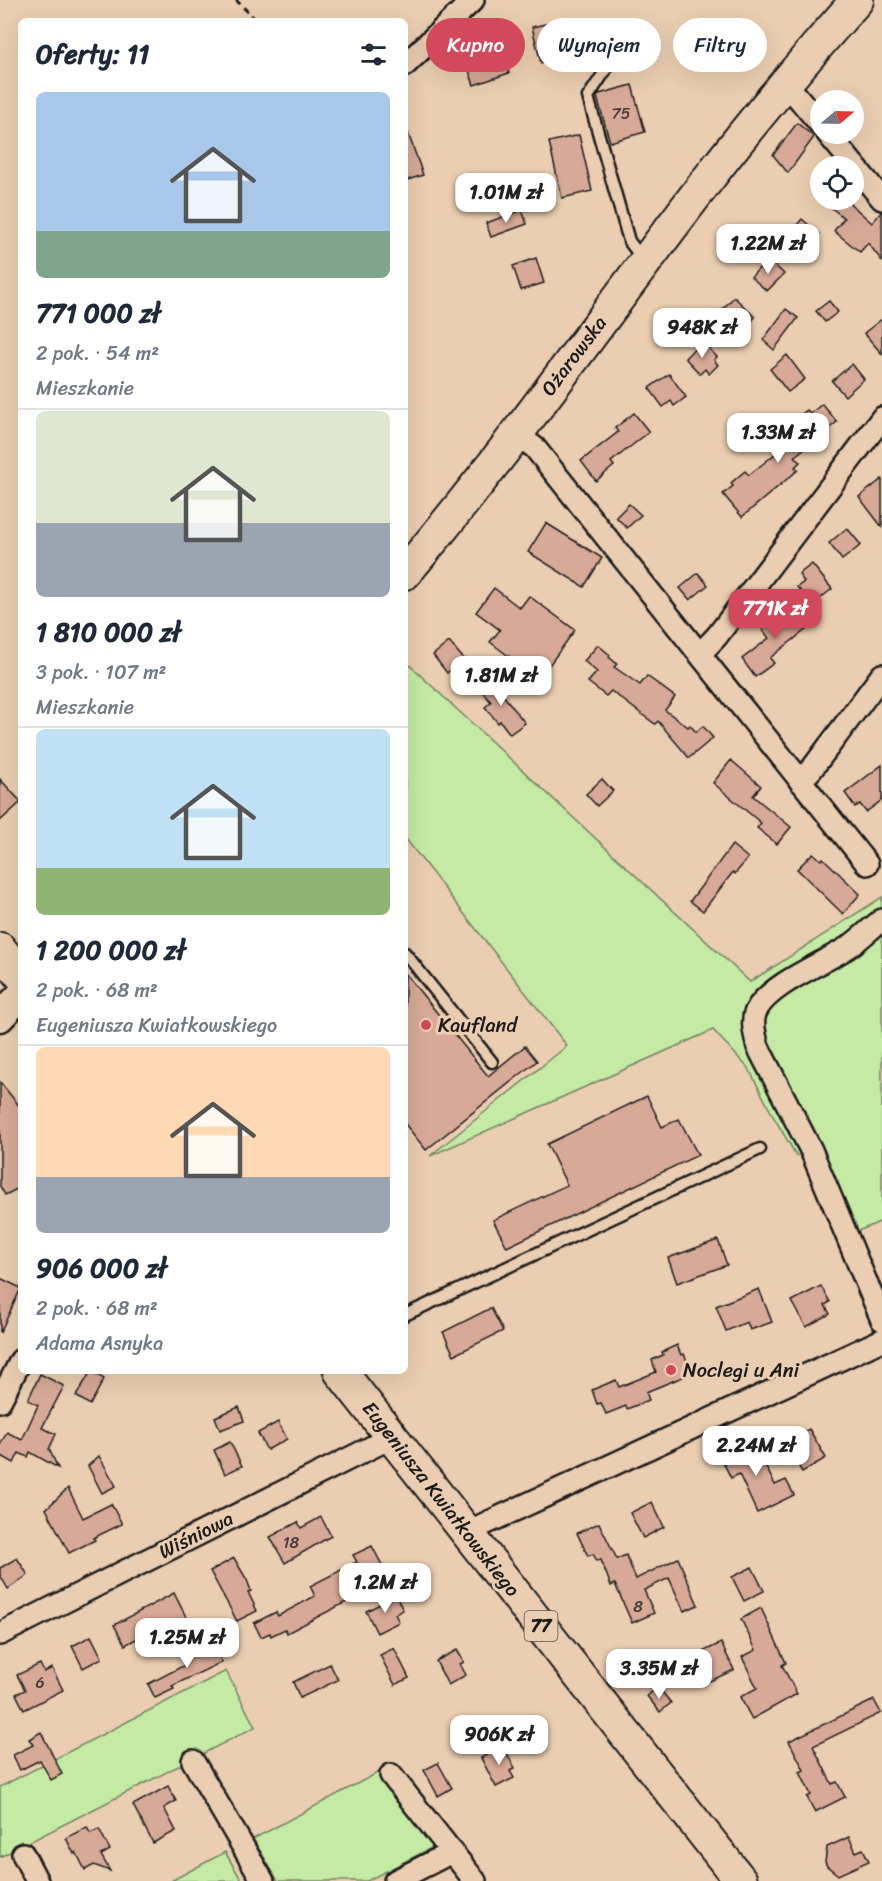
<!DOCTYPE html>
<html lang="pl">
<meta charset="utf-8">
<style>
body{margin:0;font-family:Sriracha,sans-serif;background:#f6f6f7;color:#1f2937;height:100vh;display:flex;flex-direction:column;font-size:22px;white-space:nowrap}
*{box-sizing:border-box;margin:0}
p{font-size:20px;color:#747a83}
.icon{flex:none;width:33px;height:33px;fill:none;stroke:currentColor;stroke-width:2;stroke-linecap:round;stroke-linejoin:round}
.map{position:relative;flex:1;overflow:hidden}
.side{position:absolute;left:18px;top:18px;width:390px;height:1356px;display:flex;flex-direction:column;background:#fff;border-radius:9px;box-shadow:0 6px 24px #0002}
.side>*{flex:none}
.top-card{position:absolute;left:426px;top:18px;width:366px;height:54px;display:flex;gap:12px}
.needle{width:39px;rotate:71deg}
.controls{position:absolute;left:810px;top:90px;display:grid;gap:12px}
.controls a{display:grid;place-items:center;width:54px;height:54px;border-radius:50%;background:#fff;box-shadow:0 6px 24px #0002;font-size:30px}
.price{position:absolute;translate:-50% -51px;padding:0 14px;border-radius:12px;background:#fff;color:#222;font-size:20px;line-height:39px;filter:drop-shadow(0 2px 3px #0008)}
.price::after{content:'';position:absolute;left:50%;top:36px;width:18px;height:14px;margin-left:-9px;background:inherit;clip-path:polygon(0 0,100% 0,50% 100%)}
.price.active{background:#d1495b;color:#fff}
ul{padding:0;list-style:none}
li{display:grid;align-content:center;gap:12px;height:318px;padding:0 18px}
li+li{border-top:2px solid #e0e1e3}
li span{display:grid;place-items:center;height:186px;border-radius:9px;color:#555}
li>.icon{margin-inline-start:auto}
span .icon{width:108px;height:108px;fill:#fffc;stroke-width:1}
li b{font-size:26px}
h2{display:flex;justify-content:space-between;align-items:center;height:72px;padding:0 18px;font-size:26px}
.chip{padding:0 21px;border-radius:27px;background:#fff;box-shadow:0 6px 24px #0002;font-size:21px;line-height:54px}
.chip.active{background:#d1495b;color:#fff}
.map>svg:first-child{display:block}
.green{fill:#c4eaa4;stroke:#708360;stroke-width:1.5}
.building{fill:#d8a996;stroke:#1c1c1c;stroke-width:1.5}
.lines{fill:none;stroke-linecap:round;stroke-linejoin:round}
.lane-casing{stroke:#1c1c1c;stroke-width:15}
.street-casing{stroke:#1c1c1c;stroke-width:26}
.secondary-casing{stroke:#1c1c1c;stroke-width:33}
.primary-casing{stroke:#1c1c1c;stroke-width:36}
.path{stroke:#1c1c1c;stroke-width:3;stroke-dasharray:6 4.5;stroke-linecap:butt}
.lane{stroke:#ebceb1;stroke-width:10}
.street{stroke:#ebceb1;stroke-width:21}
.secondary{stroke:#ebceb1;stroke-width:28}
.primary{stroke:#ebceb1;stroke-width:32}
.poi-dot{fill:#d1495b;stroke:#ebceb1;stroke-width:2}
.labels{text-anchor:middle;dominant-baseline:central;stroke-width:6;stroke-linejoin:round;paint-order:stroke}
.number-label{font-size:16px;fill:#4b3f3a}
.shield{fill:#ebceb1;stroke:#5a5149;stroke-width:1.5}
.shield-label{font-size:18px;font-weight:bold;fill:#1c1c1c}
.street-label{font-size:20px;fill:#1c1c1c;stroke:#ebceb1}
.poi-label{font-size:20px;fill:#1c1c1c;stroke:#ebceb1;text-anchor:start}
</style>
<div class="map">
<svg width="882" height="1881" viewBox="0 0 882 1881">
<rect width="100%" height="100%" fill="#ebceb1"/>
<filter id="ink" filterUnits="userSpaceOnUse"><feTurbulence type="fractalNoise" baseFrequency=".0167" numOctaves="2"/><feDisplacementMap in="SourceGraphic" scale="12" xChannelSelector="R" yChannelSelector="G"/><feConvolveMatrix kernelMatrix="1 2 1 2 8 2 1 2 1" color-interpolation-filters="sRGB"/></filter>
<g filter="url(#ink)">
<!-- green -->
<g class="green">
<polygon points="405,661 750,982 882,897 882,1221 856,1232 825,1160 796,1155 773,1116 749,1069 713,1030 430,1156 567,1046 405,838"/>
<polygon points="226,1671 255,1727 0,1857 0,1787"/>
<polygon points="381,1771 435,1846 367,1881 278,1881 253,1839"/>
<polygon points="225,1852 242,1881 171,1881"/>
</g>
<!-- building -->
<g class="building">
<polygon points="550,23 559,58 541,63 532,27"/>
<polygon points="500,47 509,73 474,85 466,62 486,55 485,53"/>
<polygon points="632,85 645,132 610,142 597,97 599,94"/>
<polygon points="797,123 814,137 788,173 773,155"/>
<polygon points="407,130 423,175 405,181 405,131"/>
<polygon points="579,135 592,191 562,198 549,142"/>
<polygon points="822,200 846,200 872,223 882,211 882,261 868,243 860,252 834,231 844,218"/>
<polygon points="522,210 527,224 491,237 486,223"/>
<polygon points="802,219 819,234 803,252 786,238"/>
<polygon points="536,258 544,283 521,290 513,266"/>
<polygon points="768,259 784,274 767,291 751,277"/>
<polygon points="734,297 755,317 744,330 738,325 733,330 717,315"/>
<polygon points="829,301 838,312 825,322 816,311"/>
<polygon points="786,309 798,318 774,350 763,340"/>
<polygon points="882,319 882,354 864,333"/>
<polygon points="702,341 717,357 714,360 718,365 709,374 705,369 700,374 685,358"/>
<polygon points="787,355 805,379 788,392 770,369"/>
<polygon points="852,364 864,379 845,396 832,381"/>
<polygon points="669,374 686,397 674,406 671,401 663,407 649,388"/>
<polygon points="822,404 837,422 795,456 800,462 795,467 798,470 742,517 723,494 733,486 731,483 745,471 749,475 802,432 799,428 801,426 795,419 807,410 810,414"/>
<polygon points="634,413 649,432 611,462 614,466 596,481 581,461 618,432 615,428"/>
<polygon points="882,479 882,527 859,497"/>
<polygon points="629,504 641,515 627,528 616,517"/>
<polygon points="546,523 602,558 584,587 528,552"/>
<polygon points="847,528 861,545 842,560 829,543"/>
<polygon points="812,564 832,589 812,605 797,587 804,582 799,574"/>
<polygon points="698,573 708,585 690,600 680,588"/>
<polygon points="494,588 520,608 529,596 575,630 539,679 490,642 500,630 476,612"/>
<polygon points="791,606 808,628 770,658 774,663 755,677 742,659 769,638 762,629"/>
<polygon points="449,642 464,659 447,673 433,655"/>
<polygon points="598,645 610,655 609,657 617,664 614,667 640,685 647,676 675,697 665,710 688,727 690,725 696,732 703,726 713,738 689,758 658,721 655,724 611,691 606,696 588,682 597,672 584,661"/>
<polygon points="489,677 525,723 510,734 500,721 498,723 485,707 491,702 478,686"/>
<polygon points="731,760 761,786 753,796 791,827 777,844 757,828 761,823 713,783"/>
<polygon points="882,765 882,800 866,812 860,804 855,807 845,793"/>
<polygon points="0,779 21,802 0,821"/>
<polygon points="602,779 613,791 597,806 586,794"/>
<polygon points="732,845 748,858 735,874 733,872 703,911 690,901"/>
<polygon points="813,853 821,860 823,858 860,894 843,914 797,869"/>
<polygon points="405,973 488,1076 525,1046 537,1061 426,1150 405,1124"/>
<polygon points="0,1082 21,1108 21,1187 5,1195 0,1186"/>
<polygon points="647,1096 662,1127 679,1119 698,1155 507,1247 493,1220 567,1185 547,1144"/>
<polygon points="718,1240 727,1265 677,1283 668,1258"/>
<polygon points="0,1278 21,1288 0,1333"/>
<polygon points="821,1286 830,1302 825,1305 830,1314 806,1327 792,1301"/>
<polygon points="759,1289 772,1322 750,1330 747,1322 726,1331 716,1306"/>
<polygon points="491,1308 503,1331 454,1355 443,1332"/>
<polygon points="677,1345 681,1355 684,1354 690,1369 684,1372 685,1376 646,1392 649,1400 627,1409 626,1406 606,1414 601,1403 597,1404 592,1390 616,1380 619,1387 656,1372 652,1360 663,1355 662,1352"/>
<polygon points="91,1371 104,1379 90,1405 76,1396"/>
<polygon points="40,1374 64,1386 42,1428 56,1434 49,1449 58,1468 30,1452 28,1457 19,1453 14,1463 0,1455 0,1445 7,1432 22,1440 38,1405 28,1400"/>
<polygon points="239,1407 244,1421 220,1430 215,1417"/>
<polygon points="278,1422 287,1439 267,1450 258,1433"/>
<polygon points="809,1429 826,1458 802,1472 785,1443"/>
<polygon points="753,1441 775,1485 786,1480 794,1495 757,1513 739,1474 731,1478 721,1458"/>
<polygon points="230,1442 242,1466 225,1474 214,1450"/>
<polygon points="99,1456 116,1486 102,1493 88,1466"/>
<polygon points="68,1488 83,1518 111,1504 122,1524 93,1538 95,1540 69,1553 46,1509"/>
<polygon points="652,1502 664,1527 643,1538 630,1513"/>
<polygon points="321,1517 331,1536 285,1563 270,1537 298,1522 301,1528"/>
<polygon points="599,1523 617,1559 626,1555 636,1579 678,1558 698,1605 684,1611 669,1578 644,1590 654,1613 632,1623 615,1584 611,1586 601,1560 597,1561 593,1554 588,1556 577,1533"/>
<polygon points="372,1546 383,1567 346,1586 352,1599 287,1633 285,1629 271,1636 270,1633 261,1637 254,1623 276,1612 278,1616 315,1596 310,1586 357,1562 353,1555"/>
<polygon points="17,1558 28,1575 8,1589 0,1575 0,1568"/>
<polygon points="234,1558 247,1580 251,1591 248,1592 257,1611 237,1621 210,1571"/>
<polygon points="752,1567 764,1591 744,1601 732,1577"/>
<polygon points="174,1593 188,1621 169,1630 164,1624 125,1645 114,1625"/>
<polygon points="396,1596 403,1610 395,1614 399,1622 377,1633 366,1611"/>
<polygon points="761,1608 786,1663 782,1665 797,1694 752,1719 740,1697 757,1688 742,1657 756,1650 741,1619"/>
<polygon points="91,1636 102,1658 83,1668 72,1646"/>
<polygon points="212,1642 222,1662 172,1686 174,1689 155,1698 148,1684 185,1665 181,1656"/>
<polygon points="721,1643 734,1670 710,1681 698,1654"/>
<polygon points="394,1648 409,1678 395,1685 380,1655"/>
<polygon points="457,1650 464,1662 460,1664 466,1675 448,1685 436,1661"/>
<polygon points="40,1664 44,1672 52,1668 63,1690 24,1710 16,1694 25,1690 17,1675"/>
<polygon points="330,1664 338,1680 300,1698 293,1682"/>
<polygon points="658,1687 671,1703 660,1712 647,1696"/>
<polygon points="874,1700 881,1713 813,1746 832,1784 837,1782 845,1797 815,1812 807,1797 811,1795 800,1772 804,1770 789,1741"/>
<polygon points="41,1732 62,1774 51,1780 40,1760 20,1770 13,1755 33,1745 29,1739"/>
<polygon points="503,1746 515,1768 510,1771 514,1778 496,1787 481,1758"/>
<polygon points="438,1763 452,1788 438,1796 424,1770"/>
<polygon points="168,1786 176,1801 164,1808 176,1831 153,1843 133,1805"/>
<polygon points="87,1827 90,1833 99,1829 110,1850 101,1855 110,1871 94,1865 85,1870 76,1852 74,1854 66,1838"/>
<polygon points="849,1837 856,1852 863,1849 869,1861 838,1875 827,1866 825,1862 827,1847"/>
</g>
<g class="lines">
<!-- lane casing -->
<g class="lane-casing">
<g id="lane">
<polyline points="613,59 588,97 629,241 643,260"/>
<polyline points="405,953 492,1062"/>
<polyline points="405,1315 760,1149"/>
</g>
</g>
<!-- street casing -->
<g class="street-casing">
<g id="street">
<polyline points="405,65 473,0"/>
<polyline points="785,82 820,124"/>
<polyline points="828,134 882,199"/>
<polyline points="516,433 535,448 867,864"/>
<polyline points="700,654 717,636 882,418"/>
<polyline points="800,781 811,770 882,675"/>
<path d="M882,920C871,928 861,938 850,946C825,963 769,984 756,1011C751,1022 755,1035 758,1047L811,1150L882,1320"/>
<polyline points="0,1401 21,1360"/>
<polyline points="468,1533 476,1528 882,1340"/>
<polyline points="0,1634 382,1442 391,1436"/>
<polyline points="193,1761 263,1881"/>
<polyline points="391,1775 475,1881"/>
<polyline points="23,1854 37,1881"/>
<polyline points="395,1881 452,1852"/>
</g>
</g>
<!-- secondary casing -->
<g class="secondary-casing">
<polyline id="secondary" points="0,1017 21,995"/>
</g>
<!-- primary casing -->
<g class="primary-casing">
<g id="primary">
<path d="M405,573C514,445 609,307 712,174C758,114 807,57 857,0"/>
<polyline points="0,949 21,975"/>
<polyline points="340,1371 741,1881"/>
</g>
</g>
<!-- path -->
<polyline class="path" points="236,0 257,21"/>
<!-- lane -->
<use href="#lane" class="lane"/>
<!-- street -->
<use href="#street" class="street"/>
<!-- secondary -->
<use href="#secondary" class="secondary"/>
<!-- primary -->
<use href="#primary" class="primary"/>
</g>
</g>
<!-- markers -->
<g class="poi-dot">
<circle cx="426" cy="1025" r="6"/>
<circle cx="671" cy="1370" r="6"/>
</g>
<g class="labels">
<!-- number labels -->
<g class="number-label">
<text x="621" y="113">75</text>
<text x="291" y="1542">18</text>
<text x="638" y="1606">8</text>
<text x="40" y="1682">6</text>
</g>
<!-- shield labels -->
<rect class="shield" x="524.5" y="1611" width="33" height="30" rx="4.5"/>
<g class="shield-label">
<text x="541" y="1626">77</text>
</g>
<!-- street labels -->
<g class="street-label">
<text transform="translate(574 356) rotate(-53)">Ożarowska</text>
<text transform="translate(441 1499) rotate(52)">Eugeniusza Kwiatkowskiego</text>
<text transform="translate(196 1535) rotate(-27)">Wiśniowa</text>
</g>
<!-- poi labels -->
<g class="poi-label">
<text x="438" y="1025">Kaufland</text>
<text x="683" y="1370">Noclegi u Ani</text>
</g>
</g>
</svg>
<div class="controls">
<a><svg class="needle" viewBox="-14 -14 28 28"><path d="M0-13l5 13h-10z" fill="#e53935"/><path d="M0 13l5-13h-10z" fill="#747a83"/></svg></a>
<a><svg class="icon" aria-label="locate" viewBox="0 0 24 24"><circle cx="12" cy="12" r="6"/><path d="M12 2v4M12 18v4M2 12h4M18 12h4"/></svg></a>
</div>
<b class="price" style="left:506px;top:224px">1.01M zł</b>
<b class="price" style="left:768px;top:275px">1.22M zł</b>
<b class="price" style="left:702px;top:359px">948K zł</b>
<b class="price" style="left:778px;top:464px">1.33M zł</b>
<b class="price active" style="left:775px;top:640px">771K zł</b>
<b class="price" style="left:501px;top:707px">1.81M zł</b>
<b class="price" style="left:756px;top:1477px">2.24M zł</b>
<b class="price" style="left:385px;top:1614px">1.2M zł</b>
<b class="price" style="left:187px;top:1669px">1.25M zł</b>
<b class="price" style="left:659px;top:1700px">3.35M zł</b>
<b class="price" style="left:499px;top:1766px">906K zł</b>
<div class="top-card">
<a class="chip active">Kupno</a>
<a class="chip">Wynajem</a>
<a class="chip">Filtry</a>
</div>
<section class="side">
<h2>Oferty: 11<svg class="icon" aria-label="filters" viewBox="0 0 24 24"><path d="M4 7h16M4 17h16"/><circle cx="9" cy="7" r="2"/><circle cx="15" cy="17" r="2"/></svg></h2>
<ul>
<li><span style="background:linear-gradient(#a9c7e8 75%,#7fa58c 0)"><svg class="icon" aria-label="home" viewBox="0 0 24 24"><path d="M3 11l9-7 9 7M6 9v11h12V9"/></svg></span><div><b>771 000 zł</b><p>2 pok. · 54 m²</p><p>Mieszkanie</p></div></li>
<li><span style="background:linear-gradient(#dfe7d0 60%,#9aa5b1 0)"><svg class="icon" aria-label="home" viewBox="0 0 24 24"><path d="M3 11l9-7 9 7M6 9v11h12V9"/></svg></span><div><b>1 810 000 zł</b><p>3 pok. · 107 m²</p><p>Mieszkanie</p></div></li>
<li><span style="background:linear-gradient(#bfe0f5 75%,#8fb573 0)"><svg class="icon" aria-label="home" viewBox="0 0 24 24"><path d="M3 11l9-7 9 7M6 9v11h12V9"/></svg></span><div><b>1 200 000 zł</b><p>2 pok. · 68 m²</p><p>Eugeniusza Kwiatkowskiego</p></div></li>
<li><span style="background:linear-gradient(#ffd9b3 70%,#9aa5b1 0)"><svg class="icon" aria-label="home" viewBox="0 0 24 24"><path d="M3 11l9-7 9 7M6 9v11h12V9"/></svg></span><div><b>906 000 zł</b><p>2 pok. · 68 m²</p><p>Adama Asnyka</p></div></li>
</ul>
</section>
</div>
